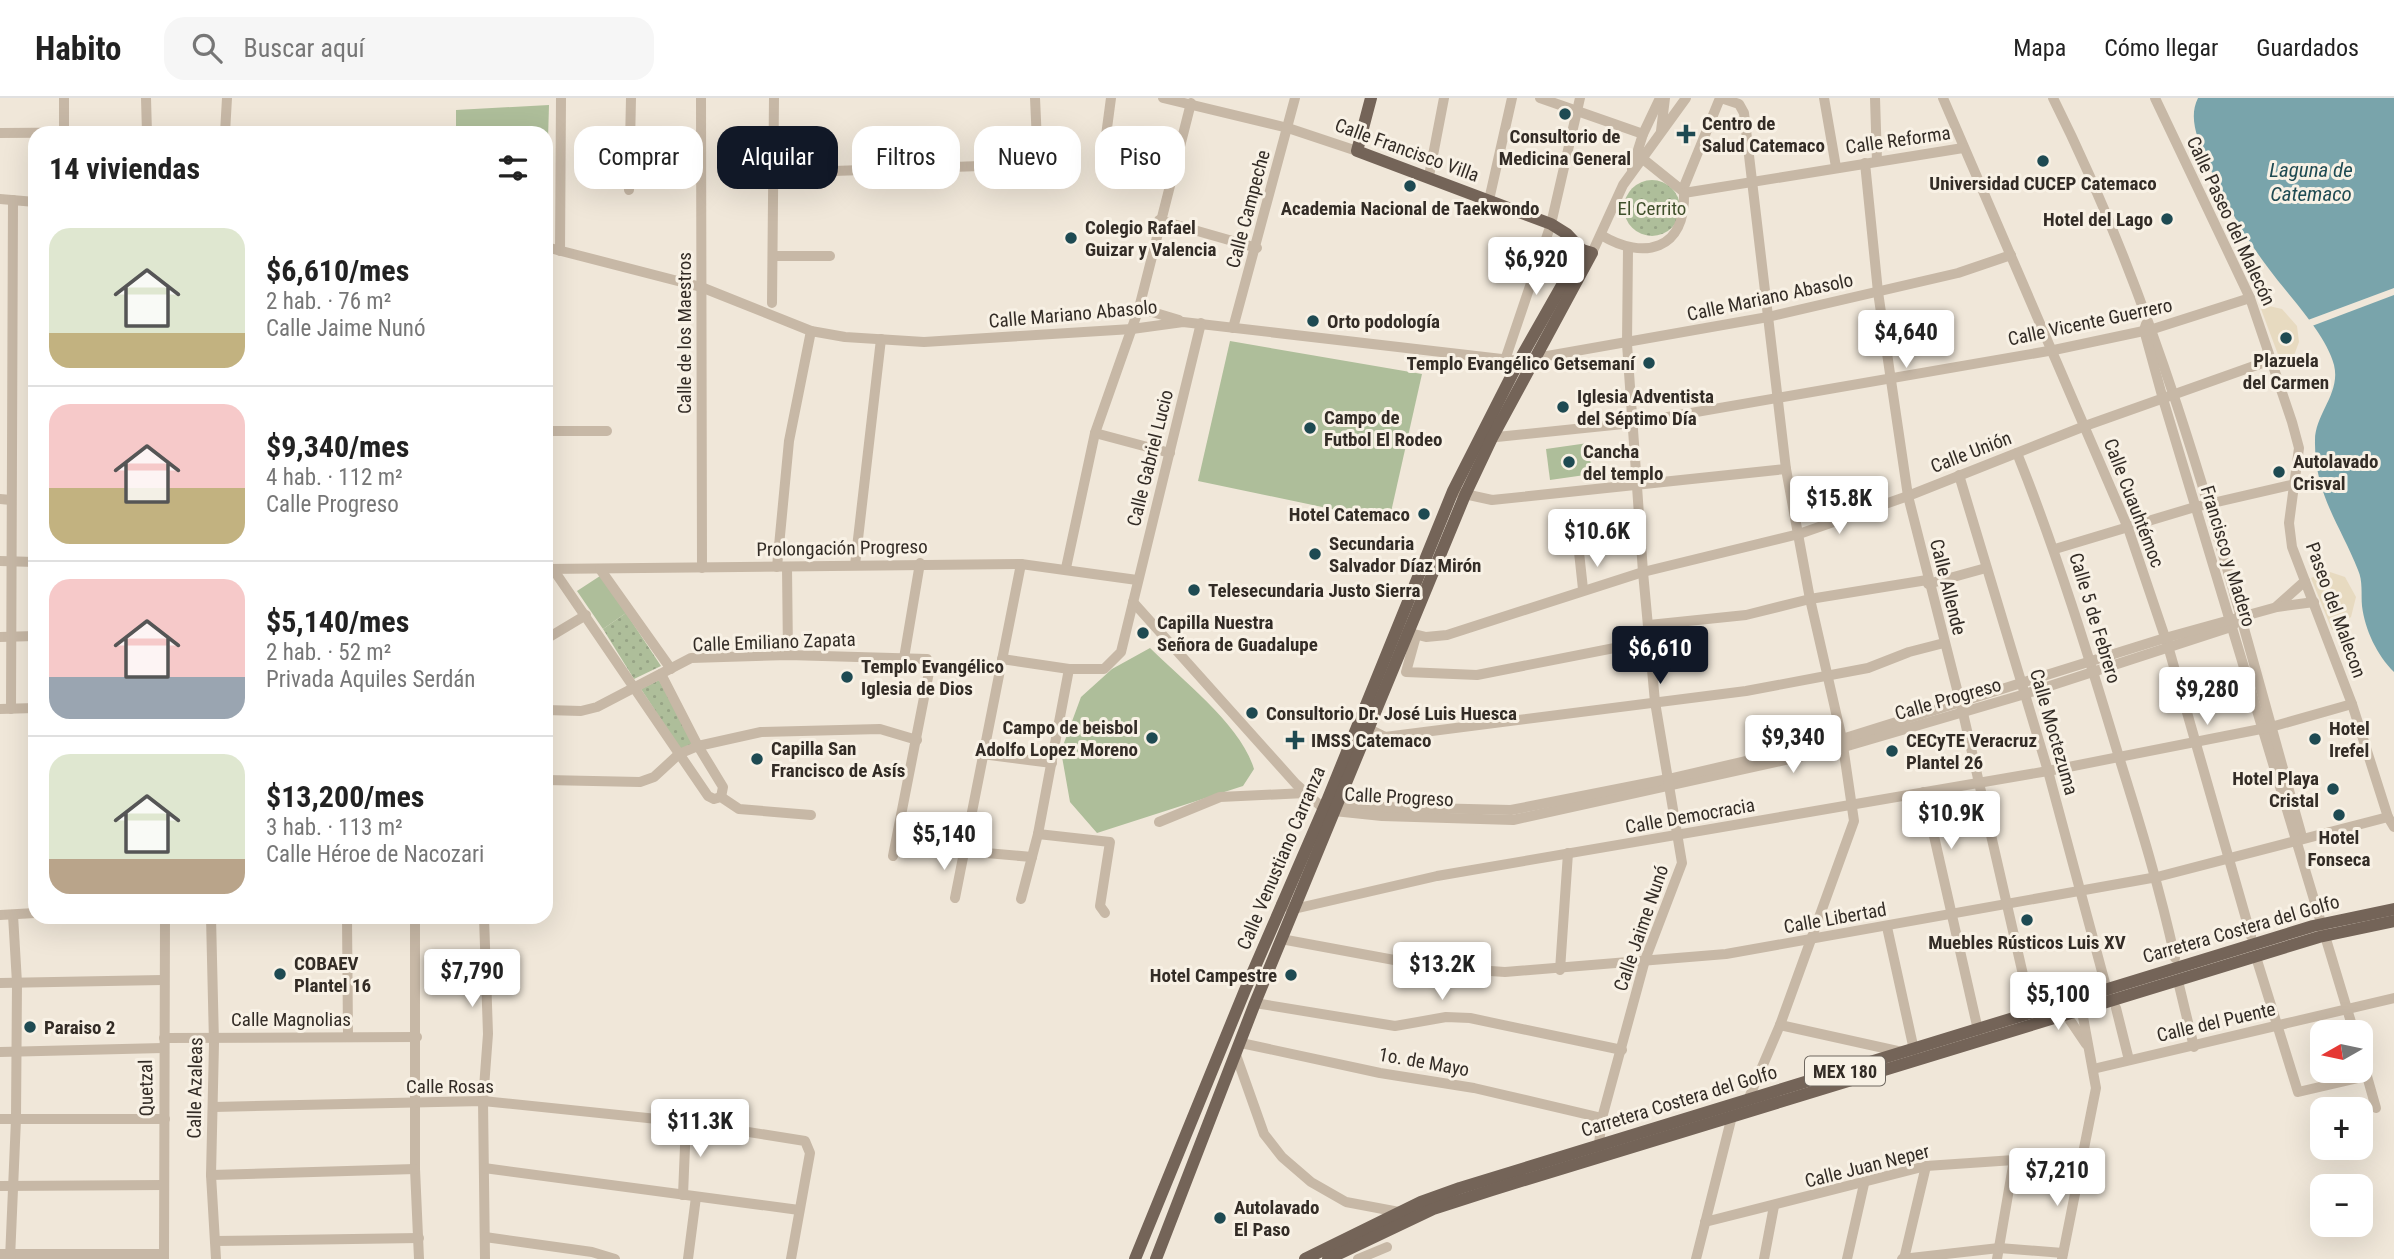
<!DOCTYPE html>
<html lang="es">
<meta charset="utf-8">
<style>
body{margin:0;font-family:"Roboto Condensed",sans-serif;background:#f6f6f6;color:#222;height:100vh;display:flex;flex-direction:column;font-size:26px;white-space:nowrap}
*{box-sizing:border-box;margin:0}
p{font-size:23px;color:#767676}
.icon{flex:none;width:38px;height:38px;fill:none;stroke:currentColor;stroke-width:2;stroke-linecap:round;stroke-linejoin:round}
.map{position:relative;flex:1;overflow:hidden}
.drawer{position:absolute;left:28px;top:28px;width:525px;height:798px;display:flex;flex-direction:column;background:#fff;border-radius:21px;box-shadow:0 7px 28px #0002}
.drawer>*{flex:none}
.hud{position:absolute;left:574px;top:28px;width:665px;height:63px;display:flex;gap:14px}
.needle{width:46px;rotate:261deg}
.tools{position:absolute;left:2310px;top:922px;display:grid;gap:14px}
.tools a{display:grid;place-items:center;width:63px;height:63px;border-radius:14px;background:#fff;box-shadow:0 7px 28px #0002;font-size:35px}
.price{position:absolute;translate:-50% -60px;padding:0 16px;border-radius:7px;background:#fff;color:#222;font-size:23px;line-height:46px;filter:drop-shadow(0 2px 4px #0008)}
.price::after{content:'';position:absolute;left:50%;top:42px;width:21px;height:16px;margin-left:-10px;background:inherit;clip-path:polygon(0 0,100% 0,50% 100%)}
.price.on{background:#111827;color:#fff}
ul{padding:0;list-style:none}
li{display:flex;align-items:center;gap:21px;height:175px;padding:0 21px}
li+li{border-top:2px solid #e0e0e0}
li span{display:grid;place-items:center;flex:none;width:196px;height:140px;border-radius:21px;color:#555}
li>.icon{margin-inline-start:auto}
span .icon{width:84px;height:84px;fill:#fffc;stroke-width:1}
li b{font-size:30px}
h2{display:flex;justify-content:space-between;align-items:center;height:84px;padding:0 21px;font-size:30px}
.chip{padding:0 24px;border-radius:21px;background:#fff;box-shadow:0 7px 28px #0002;font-size:24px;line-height:63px}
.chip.on{background:#111827;color:#fff}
header{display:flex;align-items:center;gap:42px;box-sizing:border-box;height:98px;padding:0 35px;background:#fff;border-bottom:2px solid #e0e0e0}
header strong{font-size:33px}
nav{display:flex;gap:38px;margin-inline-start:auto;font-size:24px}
.search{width:490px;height:63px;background:#f6f6f6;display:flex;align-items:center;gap:18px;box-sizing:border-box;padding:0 24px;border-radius:21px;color:#767676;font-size:26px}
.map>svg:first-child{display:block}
.grass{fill:url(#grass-dots)}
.garden{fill:#aebe9a}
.plaza{fill:#e7dac0}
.water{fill:#79a4ab}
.pier{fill:#f0e7d9}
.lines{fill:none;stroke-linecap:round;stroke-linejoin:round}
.minor{stroke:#c7b8a6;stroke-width:10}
.major{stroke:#746458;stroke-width:12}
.poi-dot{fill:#1e4a52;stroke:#f8f1e5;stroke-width:2.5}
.labels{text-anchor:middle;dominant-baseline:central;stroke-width:6;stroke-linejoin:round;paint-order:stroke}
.shield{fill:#f8f1e5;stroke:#6e675f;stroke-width:2}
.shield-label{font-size:18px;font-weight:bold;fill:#332c26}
.poi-label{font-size:19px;font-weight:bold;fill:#332c26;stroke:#f8f1e5;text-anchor:start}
.street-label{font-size:19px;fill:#332c26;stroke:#f8f1e5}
.park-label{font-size:19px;fill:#3f502b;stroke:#f8f1e5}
.water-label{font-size:21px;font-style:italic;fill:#1e4a52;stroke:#f8f1e5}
</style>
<header>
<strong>Habito</strong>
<div class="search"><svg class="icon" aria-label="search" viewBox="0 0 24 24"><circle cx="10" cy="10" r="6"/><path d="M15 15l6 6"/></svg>Buscar aquí</div>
<nav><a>Mapa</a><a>Cómo llegar</a><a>Guardados</a></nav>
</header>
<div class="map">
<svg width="2394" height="1161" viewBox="0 0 2394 1161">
<defs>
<pattern id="grass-dots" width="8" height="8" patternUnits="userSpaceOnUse" patternTransform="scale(1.75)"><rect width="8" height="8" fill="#aebe9a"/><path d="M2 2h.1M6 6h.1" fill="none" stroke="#96a385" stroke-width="1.8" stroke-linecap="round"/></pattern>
</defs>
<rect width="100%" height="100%" fill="#f0e7d9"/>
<!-- grass -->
<g class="grass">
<circle cx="1652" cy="110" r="28"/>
<polygon points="626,515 661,568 634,581 603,531"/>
<polygon points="659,582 694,646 681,652 641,591"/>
</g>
<!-- garden -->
<g class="garden">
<polygon points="549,7 546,111 546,35 456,35 456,12"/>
<polygon points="1230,243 1422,276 1389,423 1198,383"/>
<polygon points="1588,345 1592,376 1550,382 1546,351"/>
<polygon points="600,478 626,515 603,531 577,493"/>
<path d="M1150,550C1183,583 1241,627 1254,671L1243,688L1097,735L1070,704L1061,653L1081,599L1112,571Z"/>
</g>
<!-- plaza -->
<g class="plaza">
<polygon points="2269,208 2282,211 2297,228 2299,244 2293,260 2283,270 2261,211"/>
<polygon points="2327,473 2345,479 2356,499 2351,519 2332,532 2311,480"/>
</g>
<!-- water -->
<path class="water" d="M2198,0H2394V574C2377,557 2365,532 2362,508C2361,496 2363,483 2358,472C2340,426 2314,396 2315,342C2315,316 2341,295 2334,267C2326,236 2288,197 2269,171C2243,137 2223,100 2206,61C2198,41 2188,20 2198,0Z"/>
<!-- pier -->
<polygon class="pier" points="2394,190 2394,197 2312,228 2308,222"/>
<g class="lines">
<!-- minor -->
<g class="minor">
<polyline points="64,0 64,33"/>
<polyline points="146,0 147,35"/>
<polyline points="701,0 702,470"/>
<polyline points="1163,0 1288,30 1357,53"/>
<polyline points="1540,0 1643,36"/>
<polyline points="1721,0 1739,6 1744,15 1786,371 1810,501 1842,641 1854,723 1780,927 1748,1002"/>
<polyline points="1824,0 1836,69"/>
<polyline points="1875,0 1877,63"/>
<polyline points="1943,0 2128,430 2168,548 2251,838"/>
<path d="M2053,0C2169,231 2231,487 2301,735L2298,742"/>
<polyline points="2155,0 2250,200 2292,324 2299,350 2289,425 2292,449 2352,606 2388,719 2394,729"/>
<polyline points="1661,33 1665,0"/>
<polyline points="0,35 147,34"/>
<polyline points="225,35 227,0"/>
<polyline points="1643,61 1684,94"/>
<polyline points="1865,65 1878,194 1908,398 1963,615 2032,916"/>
<polyline points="1632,71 1643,36 1660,0"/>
<polyline points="774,75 1038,66 1035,0"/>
<polyline points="1101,75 1111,0"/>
<polyline points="1429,78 1444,0"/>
<polyline points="1683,91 1720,0"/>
<polyline points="629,92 631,0"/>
<polyline points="1684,95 1963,50"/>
<polyline points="0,101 35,104"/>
<polyline points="1489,102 1512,0"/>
<polyline points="1159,122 1257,150"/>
<path d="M1601,137C1644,163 1686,152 1684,95"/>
<polyline points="546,149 701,189 811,233 845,239 924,244 1132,231 1183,224 1519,263 1768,219 1958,175 2011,157"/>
<polyline points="560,153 561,0"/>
<polyline points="1592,155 1623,87 1686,0"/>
<polyline points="773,158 830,158"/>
<polyline points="772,205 774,0"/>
<polyline points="1139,210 1179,222"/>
<polyline points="2146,226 2144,232 2163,301 2354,934"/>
<polyline points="1233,230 1295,0"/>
<polyline points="1505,262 1551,126 1580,0"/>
<polyline points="546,333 607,333"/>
<polyline points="1095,335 1170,355"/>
<polyline points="1487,340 1633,325 2054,252 2153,231 2250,200"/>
<path d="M2017,355C2057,455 2088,556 2119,659C2140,726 2160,791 2175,860"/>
<polyline points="1959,377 2048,673 2108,896"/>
<polyline points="1460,395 1492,402 1786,371"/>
<polyline points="0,401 11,402"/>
<polyline points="2055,451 2195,409 2295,386"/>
<polyline points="1579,454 1583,491"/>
<polyline points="0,463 35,464"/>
<polyline points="855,467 881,241"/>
<polyline points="777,469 789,343 811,233"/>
<polyline points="787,469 788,557"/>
<polyline points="1066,470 1095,335 1139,210 1191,5"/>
<polyline points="546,471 1021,466 1137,482"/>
<polyline points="553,471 708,698 714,701 721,699 739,711 811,717"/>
<polyline points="600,471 671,571"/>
<polyline points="1928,486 1986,470"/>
<polyline points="1133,504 1296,686 1324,711 1334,713 1382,718 1513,722 1844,649 2025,596 2231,529 2239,522"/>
<polyline points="2277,508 2305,483"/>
<polyline points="1649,527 1746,517 1810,501 1927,482"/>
<polyline points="1402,533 1426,539 1447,537 1643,474 1799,436 1908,398 2085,328 2271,262"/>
<polyline points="1416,538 1406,574 1477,577 1650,543"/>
<polyline points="0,539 35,538"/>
<polyline points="546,541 586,517"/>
<polyline points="904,560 920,465"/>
<polyline points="1002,561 1069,571 1104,571 1121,554 1201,225"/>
<polyline points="661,576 698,648 723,689 721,699"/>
<polyline points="0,611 35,610"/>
<polyline points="11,611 13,102"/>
<polyline points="546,612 581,613 597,609 691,560 788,557 927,561 930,569 893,758"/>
<polyline points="1369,631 1385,639 1746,593 1868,570 1909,554 1944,545"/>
<polyline points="982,656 1052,665"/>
<polyline points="546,682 640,684 654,679 679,656 698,648 761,634 880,631 917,642"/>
<polyline points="1924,694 1978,932"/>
<polyline points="1332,704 1383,709 1511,712 1668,681 1842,641 2165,540 2277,509 2314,504"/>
<polyline points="1159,724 1220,699 1305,695"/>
<polyline points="1038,736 1110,744 1100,808 1105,815"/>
<polyline points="963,753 1032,759"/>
<polyline points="955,800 1021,466"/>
<polyline points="1021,801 1038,736 1069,571"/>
<polyline points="1281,806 1294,811 1437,778 2048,673 2271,629 2352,606"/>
<polyline points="0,817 35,815"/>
<polyline points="211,819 214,945 211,1077 216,1161"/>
<polyline points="347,819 348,938"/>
<polyline points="415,819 415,1071 419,1161"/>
<polyline points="484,819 488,936 483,1003 485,1161"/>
<polyline points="1887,829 1914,952"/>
<polyline points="1281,841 1432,869 1505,874 1726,856 2157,779 2388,719"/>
<polyline points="2256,859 2298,994 2367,978"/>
<polyline points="1560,872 1568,755"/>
<polyline points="2178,883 2194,949"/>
<polyline points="0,885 162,882"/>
<polyline points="1255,905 1395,928 1446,919 1470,920 1622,952"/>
<polyline points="2116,910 2129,962"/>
<polyline points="2063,912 2086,946"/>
<polyline points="1780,927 1902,954"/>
<polyline points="164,940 417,939"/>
<polyline points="1241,945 1380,975 1474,990 1602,1020"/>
<polyline points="0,954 163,950"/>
<polyline points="1236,957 1264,1036 1282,1059 1311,1084 1346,1104 1399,1114"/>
<polyline points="2361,957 2376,1010"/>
<polyline points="2093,971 2394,900"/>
<polyline points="214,1009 483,1003 686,1024 805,1043 810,1055 791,1161"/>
<polyline points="0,1021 165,1021"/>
<polyline points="1602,1054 1599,1046 1602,1020 1645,862 1682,765 1655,604 1643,474 1627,246 1628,151"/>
<polyline points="484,1070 799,1112"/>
<polyline points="211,1077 415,1071"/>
<polyline points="0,1088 164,1087"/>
<polyline points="683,1097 686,1024"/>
<polyline points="1705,1124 1926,1068 2014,1062 2082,1065"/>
<polyline points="485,1139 592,1154 615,1161"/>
<polyline points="215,1143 419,1140"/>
<polyline points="0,1156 164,1156"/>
<polyline points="10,1161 16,1021 17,885 13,817"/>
<polyline points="164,1161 165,819"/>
<polyline points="688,1161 696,1099"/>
<polyline points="1358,1161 1387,1149"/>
<polyline points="1696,1161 1732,1018"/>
<polyline points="1764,1161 1774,1108"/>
<polyline points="1847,1161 1864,1086"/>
<polyline points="1902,1161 1999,1150 2063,1155"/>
<polyline points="1904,1161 1926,1068"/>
<polyline points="1997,1161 2014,1062"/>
<polyline points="2062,1161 2096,990 2081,908"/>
</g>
<!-- major -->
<g class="major">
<polyline points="1371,0 1357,53 1551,126 1567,136 1582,152"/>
<polyline points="1135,1161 1245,892 1327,703 1453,393 1519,263 1582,152"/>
<polyline points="1156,1161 1255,905 1465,397 1492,340 1592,155 1582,152"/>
<polyline points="1305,1161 1421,1104 1460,1090 2313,828 2394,811"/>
<polyline points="1328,1161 1433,1111 1492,1092 2319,839 2394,823"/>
</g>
</g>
<!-- markers -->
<g class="poi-dot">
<circle cx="1565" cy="16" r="7"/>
<path d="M1682.5 25.5h7v7h7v7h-7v7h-7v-7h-7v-7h7z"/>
<circle cx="2043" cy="63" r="7"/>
<circle cx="1410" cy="88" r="7"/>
<circle cx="2167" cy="121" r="7"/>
<circle cx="1071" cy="140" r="7"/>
<circle cx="1313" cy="223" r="7"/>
<circle cx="2286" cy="240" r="7"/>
<circle cx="1649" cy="265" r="7"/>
<circle cx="1563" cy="309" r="7"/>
<circle cx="1310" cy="330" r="7"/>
<circle cx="1569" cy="364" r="7"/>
<circle cx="2279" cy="374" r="7"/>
<circle cx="1424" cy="416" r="7"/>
<circle cx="1315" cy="456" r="7"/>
<circle cx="1194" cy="492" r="7"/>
<circle cx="1143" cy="535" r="7"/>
<circle cx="847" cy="579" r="7"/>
<circle cx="1252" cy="615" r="7"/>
<circle cx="1152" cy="640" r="7"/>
<circle cx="2315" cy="641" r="7"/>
<path d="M1291.5 631.5h7v7h7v7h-7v7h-7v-7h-7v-7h7z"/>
<circle cx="1892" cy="653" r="7"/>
<circle cx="757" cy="661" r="7"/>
<circle cx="2333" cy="691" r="7"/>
<circle cx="2339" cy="717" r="7"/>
<circle cx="2027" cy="822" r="7"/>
<circle cx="280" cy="876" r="7"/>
<circle cx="1291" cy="877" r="7"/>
<circle cx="30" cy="929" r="7"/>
<circle cx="1220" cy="1120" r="7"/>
</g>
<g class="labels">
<!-- shield labels -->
<rect class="shield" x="1805" y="958.5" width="80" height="29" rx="5"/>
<g class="shield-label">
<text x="1845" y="973">MEX 180</text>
</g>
<!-- poi labels -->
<g class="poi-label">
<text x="1702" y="25">Centro de<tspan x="1702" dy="22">Salud Catemaco</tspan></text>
<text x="1565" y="38" text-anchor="middle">Consultorio de<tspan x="1565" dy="22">Medicina General</tspan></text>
<text x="2043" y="85" text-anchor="middle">Universidad CUCEP Catemaco</text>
<text x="1410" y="110" text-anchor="middle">Academia Nacional de Taekwondo</text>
<text x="2153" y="121" text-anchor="end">Hotel del Lago</text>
<text x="1085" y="129">Colegio Rafael<tspan x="1085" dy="22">Guizar y Valencia</tspan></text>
<text x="1327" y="223">Orto podología</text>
<text x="2286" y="262" text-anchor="middle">Plazuela<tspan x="2286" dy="22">del Carmen</tspan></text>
<text x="1635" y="265" text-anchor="end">Templo Evangélico Getsemaní</text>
<text x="1577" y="298">Iglesia Adventista<tspan x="1577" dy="22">del Séptimo Día</tspan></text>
<text x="1324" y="319">Campo de<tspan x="1324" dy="22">Futbol El Rodeo</tspan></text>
<text x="1583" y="353">Cancha<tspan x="1583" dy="22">del templo</tspan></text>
<text x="2293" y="363">Autolavado<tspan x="2293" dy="22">Crisval</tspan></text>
<text x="1410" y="416" text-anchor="end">Hotel Catemaco</text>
<text x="1329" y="445">Secundaria<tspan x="1329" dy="22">Salvador Díaz Mirón</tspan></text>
<text x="1208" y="492">Telesecundaria Justo Sierra</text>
<text x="1157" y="524">Capilla Nuestra<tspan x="1157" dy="22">Señora de Guadalupe</tspan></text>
<text x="861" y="568">Templo Evangélico<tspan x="861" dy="22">Iglesia de Dios</tspan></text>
<text x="1266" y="615">Consultorio Dr. José Luis Huesca</text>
<text x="1138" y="629" text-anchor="end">Campo de beisbol<tspan x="1138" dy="22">Adolfo Lopez Moreno</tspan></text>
<text x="2329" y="630">Hotel<tspan x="2329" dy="22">Irefel</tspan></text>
<text x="1311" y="642">IMSS Catemaco</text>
<text x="1906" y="642">CECyTE Veracruz<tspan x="1906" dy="22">Plantel 26</tspan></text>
<text x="771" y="650">Capilla San<tspan x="771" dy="22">Francisco de Asís</tspan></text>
<text x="2319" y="680" text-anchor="end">Hotel Playa<tspan x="2319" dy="22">Cristal</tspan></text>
<text x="2339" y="739" text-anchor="middle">Hotel<tspan x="2339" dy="22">Fonseca</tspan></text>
<text x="2027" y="844" text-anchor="middle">Muebles Rústicos Luis XV</text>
<text x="294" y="865">COBAEV<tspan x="294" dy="22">Plantel 16</tspan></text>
<text x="1277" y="877" text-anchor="end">Hotel Campestre</text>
<text x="44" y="929">Paraiso 2</text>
<text x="1234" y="1109">Autolavado<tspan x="1234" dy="22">El Paso</tspan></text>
</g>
<!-- street labels -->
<g class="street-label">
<text transform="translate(1898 42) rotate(-8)">Calle Reforma</text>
<text transform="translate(1407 52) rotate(20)">Calle Francisco Villa</text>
<text transform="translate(1248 111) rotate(-75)">Calle Campeche</text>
<text transform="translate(2231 123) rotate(65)">Calle Paseo del Malecón</text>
<text transform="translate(1770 199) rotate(-12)">Calle Mariano Abasolo</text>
<text transform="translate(1073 216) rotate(-5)">Calle Mariano Abasolo</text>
<text transform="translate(2090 224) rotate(-12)">Calle Vicente Guerrero</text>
<text transform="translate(684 235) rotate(-90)">Calle de los Maestros</text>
<text transform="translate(1971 354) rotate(-21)">Calle Unión</text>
<text transform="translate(1150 360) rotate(-76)">Calle Gabriel Lucio</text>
<text transform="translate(2134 405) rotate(69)">Calle Cuauhtémoc</text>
<text transform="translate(842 450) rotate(-1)">Prolongación Progreso</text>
<text transform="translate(2228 458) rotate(73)">Francisco y Madero</text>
<text transform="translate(1948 489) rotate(76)">Calle Allende</text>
<text transform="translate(2336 512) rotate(70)">Paseo del Malecon</text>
<text transform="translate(2095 520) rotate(73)">Calle 5 de Febrero</text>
<text transform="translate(774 544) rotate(-2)">Calle Emiliano Zapata</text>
<text transform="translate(1948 601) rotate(-16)">Calle Progreso</text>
<text transform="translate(2054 634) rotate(74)">Calle Moctezuma</text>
<text transform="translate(1399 699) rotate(3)">Calle Progreso</text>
<text transform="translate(1690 718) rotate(-10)">Calle Democracia</text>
<text transform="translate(1281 760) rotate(-67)">Calle Venustiano Carranza</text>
<text transform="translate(1835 820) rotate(-10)">Calle Libertad</text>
<text transform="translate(1641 830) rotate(-71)">Calle Jaime Nunó</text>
<text transform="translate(2241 831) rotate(-16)">Carretera Costera del Golfo</text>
<text x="291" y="921">Calle Magnolias</text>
<text transform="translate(2216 924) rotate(-13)">Calle del Puente</text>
<text transform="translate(1424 964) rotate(10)">1o. de Mayo</text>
<text x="450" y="988">Calle Rosas</text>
<text transform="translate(146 990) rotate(-91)">Quetzal</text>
<text transform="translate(195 990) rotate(-89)">Calle Azaleas</text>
<text transform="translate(1679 1003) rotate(-17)">Carretera Costera del Golfo</text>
<text transform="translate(1867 1068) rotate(-14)">Calle Juan Neper</text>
</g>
<!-- park labels -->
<g class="park-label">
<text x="1652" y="110">El Cerrito</text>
</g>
<!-- water labels -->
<g class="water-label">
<text x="2311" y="72">Laguna de<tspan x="2311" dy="24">Catemaco</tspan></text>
</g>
</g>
</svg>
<div class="tools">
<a><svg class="needle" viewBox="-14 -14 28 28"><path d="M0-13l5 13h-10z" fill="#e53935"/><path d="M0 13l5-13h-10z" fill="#767676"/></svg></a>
<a>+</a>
<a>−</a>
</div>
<b class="price" style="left:1536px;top:199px">$6,920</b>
<b class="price" style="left:1906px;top:272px">$4,640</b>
<b class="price" style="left:1839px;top:438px">$15.8K</b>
<b class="price" style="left:1597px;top:471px">$10.6K</b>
<b class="price on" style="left:1660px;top:588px">$6,610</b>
<b class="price" style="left:2207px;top:629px">$9,280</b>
<b class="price" style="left:1793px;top:677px">$9,340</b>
<b class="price" style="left:1951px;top:753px">$10.9K</b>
<b class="price" style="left:944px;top:774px">$5,140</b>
<b class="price" style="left:1442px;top:904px">$13.2K</b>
<b class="price" style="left:472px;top:911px">$7,790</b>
<b class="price" style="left:2058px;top:934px">$5,100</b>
<b class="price" style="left:700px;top:1061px">$11.3K</b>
<b class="price" style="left:2057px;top:1110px">$7,210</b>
<div class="hud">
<a class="chip">Comprar</a>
<a class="chip on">Alquilar</a>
<a class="chip">Filtros</a>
<a class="chip">Nuevo</a>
<a class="chip">Piso</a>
</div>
<section class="drawer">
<h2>14 viviendas<svg class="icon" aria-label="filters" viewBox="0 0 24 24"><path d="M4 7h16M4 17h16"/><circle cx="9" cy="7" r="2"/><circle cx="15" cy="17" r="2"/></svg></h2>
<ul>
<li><span style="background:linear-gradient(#dfe7d0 75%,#c2b280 0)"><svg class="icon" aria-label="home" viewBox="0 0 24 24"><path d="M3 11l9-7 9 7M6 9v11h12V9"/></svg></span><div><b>$6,610/mes</b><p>2 hab. · 76 m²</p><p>Calle Jaime Nunó</p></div></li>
<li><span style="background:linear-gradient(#f6c9c9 60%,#c2b280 0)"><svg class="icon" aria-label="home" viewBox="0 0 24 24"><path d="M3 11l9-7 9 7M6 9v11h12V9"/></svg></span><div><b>$9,340/mes</b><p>4 hab. · 112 m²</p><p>Calle Progreso</p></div></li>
<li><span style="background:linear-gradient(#f6c9c9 70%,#9aa5b1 0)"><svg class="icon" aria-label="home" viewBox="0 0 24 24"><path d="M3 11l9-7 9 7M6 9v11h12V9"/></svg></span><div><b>$5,140/mes</b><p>2 hab. · 52 m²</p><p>Privada Aquiles Serdán</p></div></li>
<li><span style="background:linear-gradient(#dfe7d0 75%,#b9a48a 0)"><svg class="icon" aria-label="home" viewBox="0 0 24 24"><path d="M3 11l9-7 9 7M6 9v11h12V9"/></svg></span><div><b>$13,200/mes</b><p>3 hab. · 113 m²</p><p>Calle Héroe de Nacozari</p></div></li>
</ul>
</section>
</div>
